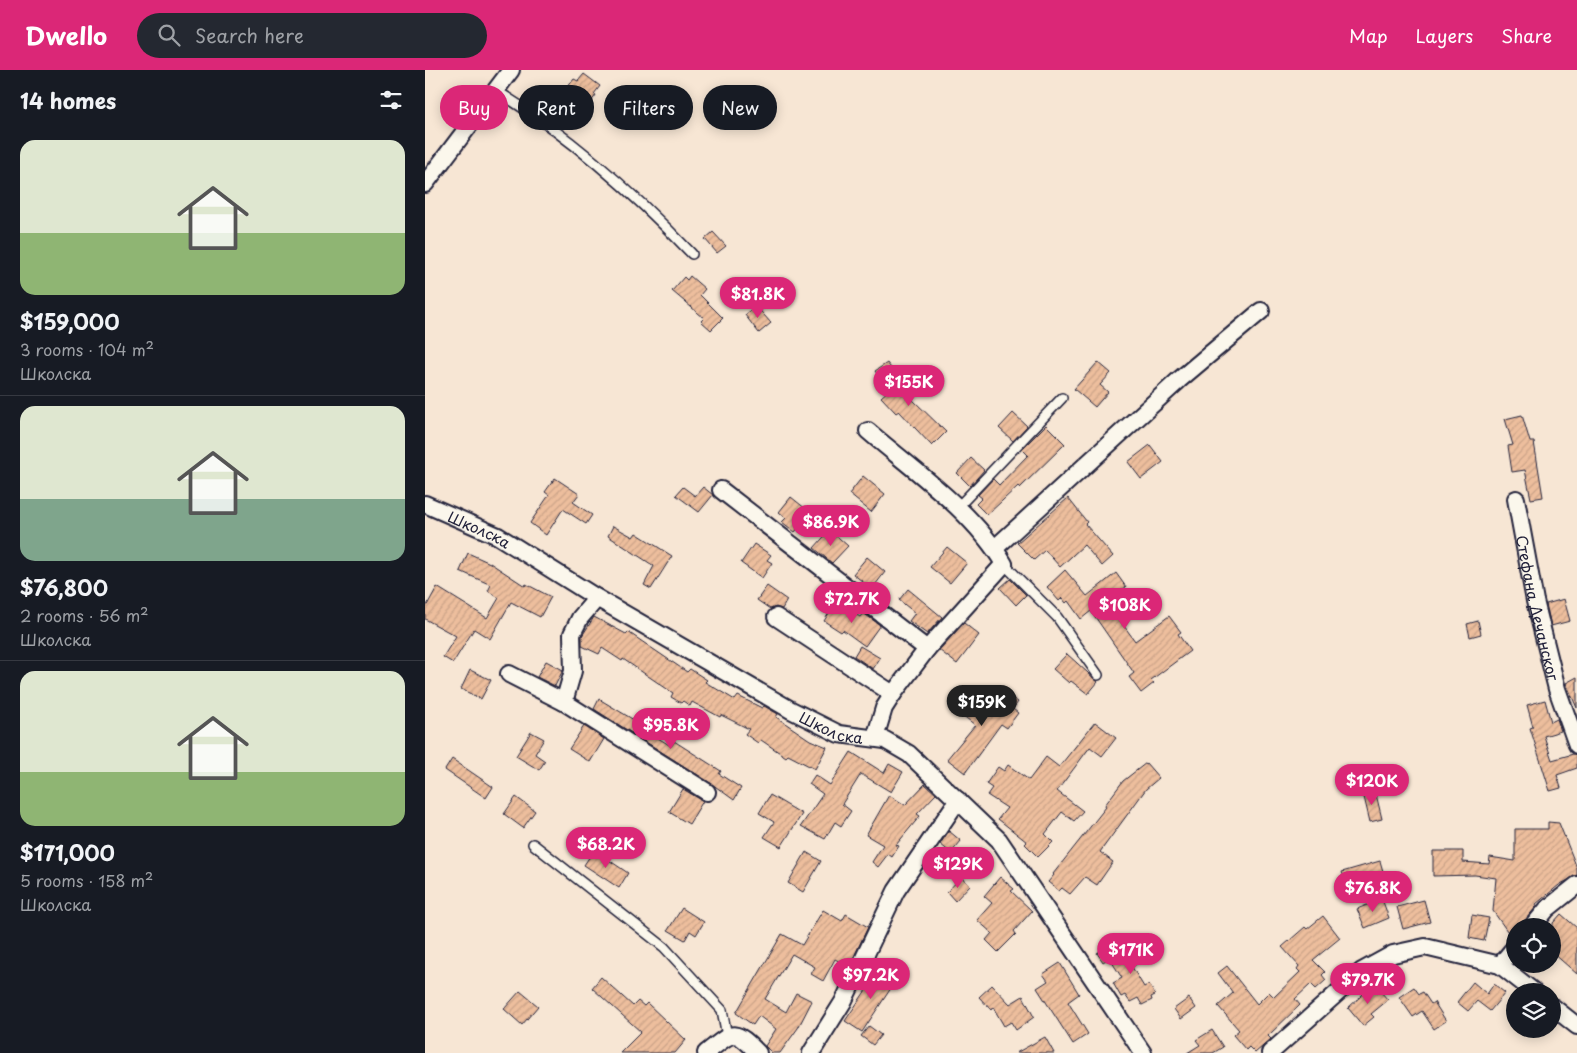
<!DOCTYPE html>
<meta charset="utf-8">
<style>
body{margin:0;font-family:"Playpen Sans",sans-serif;background:#242831;color:#f1f3f6;height:100vh;display:flex;flex-direction:column;font-size:19px;white-space:nowrap}
*{box-sizing:border-box;margin:0}
p{font-size:16px;color:#9ea1a6}
.icon{flex:none;width:28px;height:28px;fill:none;stroke:currentColor;stroke-width:2;stroke-linecap:round;stroke-linejoin:round}
.map{position:relative;flex:1;overflow:hidden}
.panel{display:flex;flex-direction:column;background:#171b24;width:425px}
.panel>*{flex:none}
.hud{position:absolute;left:15px;top:15px;width:475px;height:45px;display:flex;gap:10px}
.tools{position:absolute;left:1081px;top:848px;display:grid;gap:10px}
.tools a{display:grid;place-items:center;width:55px;height:55px;border-radius:50%;background:#171b24;box-shadow:0 2px 12px #0003;font-size:25px}
.price{position:absolute;translate:-50% -42px;padding:0 11px;border-radius:18px;background:#db2777;color:#fff;font-size:16px;line-height:32px;filter:drop-shadow(0 1px 2px #0008)}
.price::after{content:'';position:absolute;left:50%;top:30px;width:15px;height:11px;margin-left:-8px;background:inherit;clip-path:polygon(0 0,100% 0,50% 100%)}
.price.on{background:#222;color:#fff}
ul{padding:0;list-style:none}
li{display:grid;align-content:center;gap:10px;height:265px;padding:0 20px}
li+li{border-top:1px solid #363941}
li span{display:grid;place-items:center;height:155px;border-radius:15px;color:#555}
li>.icon{margin-inline-start:auto}
span .icon{width:90px;height:90px;fill:#fffc;stroke-width:1}
li b{font-size:21px}
h2{display:flex;justify-content:space-between;align-items:center;height:60px;padding:0 20px;font-size:21px}
.chip{padding:0 18px;border-radius:22px;background:#171b24;box-shadow:0 2px 12px #0003;font-size:18px;line-height:45px}
.chip.on{background:#db2777;color:#fff}
header{display:flex;align-items:center;gap:30px;box-sizing:border-box;height:70px;padding:0 25px;background:#db2777;color:#fff}
header strong{font-size:24px}
nav{display:flex;gap:28px;margin-inline-start:auto;font-size:18px}
.search{width:350px;height:45px;background:#242831;display:flex;align-items:center;gap:12px;box-sizing:border-box;padding:0 18px;border-radius:28px;color:#9ea1a6;font-size:19px}
main{display:flex;flex:1;min-height:0}
.map>svg:first-child{display:block}
.building{fill:url(#building-hatch);stroke:#22223b}
.lines{fill:none;stroke-linecap:round;stroke-linejoin:round}
.service-casing{stroke:#22223b;stroke-width:12}
.minor-casing{stroke:#22223b;stroke-width:20}
.service{stroke:#fbf7ec;stroke-width:9}
.minor{stroke:#fbf7ec;stroke-width:16}
.labels{text-anchor:middle;dominant-baseline:central;stroke-width:4;stroke-linejoin:round;paint-order:stroke}
.street-label{font-size:15px;fill:#22223b;stroke:#fbf7ec}
</style>
<header>
<strong>Dwello</strong>
<div class="search"><svg class="icon" aria-label="search" viewBox="0 0 24 24"><circle cx="10" cy="10" r="6"/><path d="M15 15l6 6"/></svg>Search here</div>
<nav><a>Map</a><a>Layers</a><a>Share</a></nav>
</header>
<main>
<section class="panel">
<h2>14 homes<svg class="icon" aria-label="filters" viewBox="0 0 24 24"><path d="M4 7h16M4 17h16"/><circle cx="9" cy="7" r="2"/><circle cx="15" cy="17" r="2"/></svg></h2>
<ul>
<li><span style="background:linear-gradient(#dfe7d0 60%,#8fb573 0)"><svg class="icon" aria-label="home" viewBox="0 0 24 24"><path d="M3 11l9-7 9 7M6 9v11h12V9"/></svg></span><div><b>$159,000</b><p>3 rooms · 104 m²</p><p>Школска</p></div></li>
<li><span style="background:linear-gradient(#dfe7d0 60%,#7fa58c 0)"><svg class="icon" aria-label="home" viewBox="0 0 24 24"><path d="M3 11l9-7 9 7M6 9v11h12V9"/></svg></span><div><b>$76,800</b><p>2 rooms · 56 m²</p><p>Школска</p></div></li>
<li><span style="background:linear-gradient(#dfe7d0 65%,#8fb573 0)"><svg class="icon" aria-label="home" viewBox="0 0 24 24"><path d="M3 11l9-7 9 7M6 9v11h12V9"/></svg></span><div><b>$171,000</b><p>5 rooms · 158 m²</p><p>Школска</p></div></li>
</ul>
</section>
<div class="map">
<svg width="1152" height="983" viewBox="0 0 1152 983">
<defs>
<pattern id="building-hatch" width="6" height="6" patternUnits="userSpaceOnUse" patternTransform="scale(1.25)"><rect width="6" height="6" fill="#edbe9d"/><path d="M-1 1l2-2M0 6l6-6M5 7l2-2" fill="none" stroke="#cba388"/></pattern>
</defs>
<rect width="100%" height="100%" fill="#f7e6d4"/>
<filter id="ink" filterUnits="userSpaceOnUse"><feTurbulence type="fractalNoise" baseFrequency=".02" numOctaves="2"/><feDisplacementMap in="SourceGraphic" scale="10" xChannelSelector="R" yChannelSelector="G"/><feConvolveMatrix kernelMatrix="1 2 1 2 8 2 1 2 1" color-interpolation-filters="sRGB"/></filter>
<g filter="url(#ink)">
<!-- building -->
<g class="building">
<polygon points="159,4 175,16 169,24 171,25 162,38 159,36 154,43 134,28 149,9 153,11"/>
<polygon points="288,162 301,176 292,183 280,169"/>
<polygon points="265,206 280,219 275,225 298,248 286,260 276,251 279,248 247,221 259,207 262,210"/>
<polygon points="331,236 346,253 334,263 320,245"/>
<polygon points="673,292 686,303 675,315 683,322 670,337 649,319"/>
<polygon points="462,293 469,302 467,304 487,329 521,362 507,376 474,341 471,343 456,327 464,320 450,301"/>
<polygon points="588,343 602,356 588,371 574,358"/>
<polygon points="1097,345 1105,372 1109,372 1118,427 1106,429 1100,400 1087,402 1083,376 1088,375 1080,349"/>
<polygon points="621,355 640,374 595,418 593,416 562,445 551,434 557,428 553,425 568,409 574,415 603,385 597,379"/>
<polygon points="725,375 738,392 716,409 703,392"/>
<polygon points="546,388 559,400 545,416 532,403"/>
<polygon points="438,406 460,424 446,442 424,424"/>
<polygon points="130,408 154,424 148,432 167,445 161,454 138,439 121,465 105,453 124,425 120,422"/>
<polygon points="258,417 270,426 278,417 288,425 274,442 251,425"/>
<polygon points="366,427 386,443 370,462 357,452 361,448 354,442"/>
<polygon points="643,428 662,452 660,454 688,486 677,496 659,475 635,497 620,480 609,490 592,473"/>
<polygon points="188,456 208,467 211,463 247,486 226,519 219,515 229,496 183,466"/>
<polygon points="405,460 423,476 407,493 389,478"/>
<polygon points="329,474 346,485 342,490 347,493 337,508 316,493"/>
<polygon points="522,477 542,493 525,513 505,497"/>
<polygon points="43,483 65,493 100,516 101,514 126,527 115,547 86,532 65,569 49,559 28,593 18,587 31,566 0,549 0,539 12,517 62,548 74,528 63,521 66,515 35,501"/>
<polygon points="442,487 460,502 447,519 428,504"/>
<polygon points="640,500 662,526 691,503 701,517 681,531 710,571 744,546 756,562 753,564 765,581 726,610 729,613 716,623 704,607 709,603 666,541 656,549 643,531 641,533 637,528 634,531 622,517"/>
<polygon points="585,509 601,525 591,535 575,518"/>
<polygon points="342,516 362,530 357,539 351,537 345,539 332,530"/>
<polygon points="483,519 517,547 502,564 484,551 490,543 474,530"/>
<polygon points="1139,529 1145,551 1126,556 1121,534"/>
<polygon points="411,532 435,547 438,543 455,555 440,576 418,560 416,562 399,551"/>
<polygon points="169,547 201,564 203,562 262,602 265,599 282,610 280,612 310,630 313,626 337,638 339,636 353,644 351,647 385,670 402,677 390,699 363,685 361,687 336,670 333,673 320,664 324,659 296,645 295,647 267,632 265,636 258,631 256,633 246,627 248,623 198,589 197,591 177,578 174,584 157,576 157,566"/>
<polygon points="1053,551 1056,564 1045,567 1042,554"/>
<polygon points="539,553 554,565 532,594 514,580"/>
<polygon points="435,576 455,588 448,599 429,586"/>
<polygon points="642,584 673,612 663,624 646,611 644,613 628,599"/>
<polygon points="121,591 138,600 130,616 112,607"/>
<polygon points="45,600 66,610 56,629 36,619"/>
<polygon points="1152,607 1152,638 1141,613"/>
<polygon points="576,619 593,632 588,639 593,643 582,658 576,654 540,703 522,689 550,655 528,638 538,626 558,642"/>
<polygon points="174,629 229,662 228,665 246,676 249,671 296,701 294,704 316,718 309,730 287,714 169,639"/>
<polygon points="1120,630 1126,652 1132,649 1136,661 1119,666 1127,690 1148,684 1152,685 1152,698 1132,705 1136,718 1125,721 1105,658 1108,657 1102,635"/>
<polygon points="670,652 691,668 677,686 665,677 632,721 658,741 649,751 637,742 620,764 628,772 613,787 600,774 602,772 573,749 582,738 562,725 567,718 561,714 573,697 579,701 583,695 604,710 621,687 634,697"/>
<polygon points="159,656 179,669 165,692 144,679"/>
<polygon points="106,662 119,669 110,684 120,691 114,700 91,686"/>
<polygon points="426,682 459,703 464,694 478,702 466,722 436,704 417,734 426,741 416,756 410,752 400,769 376,756 398,724 384,714 390,705 405,715"/>
<polygon points="27,689 68,717 61,728 20,700"/>
<polygon points="721,693 734,708 721,719 675,782 688,792 672,815 660,807 645,824 637,818 634,821 623,812 629,805 628,804 681,737 680,735 698,711"/>
<polygon points="500,714 511,724 492,744 495,746 471,775 474,776 467,787 463,784 453,797 447,792 458,775 441,765 464,725 480,735"/>
<polygon points="258,719 278,731 264,754 244,742"/>
<polygon points="950,720 957,749 945,752 938,723"/>
<polygon points="345,725 377,744 356,777 339,767 349,752 334,743"/>
<polygon points="91,727 110,741 98,758 79,744"/>
<polygon points="1123,752 1134,753 1152,798 1152,805 1134,815 1111,834 1112,836 1100,850 1098,856 1090,856 1090,867 1087,868 1068,841 1071,808 1050,805 1008,806 1008,781 1038,781 1038,792 1064,794 1065,787 1090,791 1090,759 1123,759"/>
<polygon points="524,761 536,771 526,783 515,774"/>
<polygon points="169,780 203,803 194,818 159,795"/>
<polygon points="381,782 396,791 378,822 363,813"/>
<polygon points="955,791 962,815 945,820 941,807 922,814 917,802"/>
<polygon points="536,807 545,815 530,831 522,822"/>
<polygon points="575,807 589,819 586,821 607,841 589,861 591,864 573,882 561,870 567,863 552,850 567,833 559,826"/>
<polygon points="957,829 964,848 940,858 932,839"/>
<polygon points="999,830 1005,852 978,859 972,837"/>
<polygon points="257,838 279,852 271,865 265,861 260,870 243,860"/>
<polygon points="398,840 417,851 421,844 443,857 424,897 410,889 398,911 386,904 390,897 367,884 340,929 361,942 371,923 387,931 373,958 355,983 347,983 340,976 351,959 334,946 328,955 311,943 357,864 377,875"/>
<polygon points="1136,844 1152,858 1152,904 1128,883 1128,853"/>
<polygon points="1047,845 1064,848 1059,871 1044,868"/>
<polygon points="898,846 915,868 888,890 900,902 897,905 901,910 891,919 886,914 870,929 875,935 843,966 846,969 830,983 824,977 821,980 808,965 814,960 793,936 808,923 793,903 802,896 832,934 844,922 849,927 875,902 872,899 874,896 857,877 880,857 882,859"/>
<polygon points="709,871 721,887 707,897 719,917 724,914 730,925 726,927 727,930 717,935 713,928 705,932 700,925 696,927 688,913 697,908 685,889"/>
<polygon points="686,874 692,883 678,892 672,883"/>
<polygon points="635,893 654,924 643,932 663,964 648,974 612,918 623,911 618,904"/>
<polygon points="456,898 472,909 437,962 420,951"/>
<polygon points="176,907 208,936 213,931 219,936 222,933 261,970 250,983 195,983 216,962 167,918"/>
<polygon points="1048,912 1062,924 1069,914 1080,923 1065,941 1052,931 1043,941 1032,932"/>
<polygon points="949,914 963,930 946,944 949,947 938,956 923,938"/>
<polygon points="567,915 585,934 598,926 609,947 591,960 586,952 579,956 568,937 566,940 554,927"/>
<polygon points="989,917 994,924 998,922 1006,934 1009,932 1021,951 1009,959 997,941 988,947 974,927"/>
<polygon points="95,921 113,936 97,955 79,939"/>
<polygon points="764,928 771,938 756,949 749,939"/>
<polygon points="444,956 456,965 448,975 436,966"/>
<polygon points="787,960 798,977 788,983 762,983 775,975 771,970"/>
<polygon points="620,967 629,983 591,983"/>
</g>
<g class="lines">
<!-- service casing -->
<g class="service-casing">
<g id="service">
<path d="M70,20C141,63 210,124 267,184"/>
<polyline points="532,438 637,328"/>
<polyline points="579,494 632,547 673,605"/>
<polyline points="108,774 239,877 297,940 302,966"/>
</g>
</g>
<!-- minor casing -->
<g class="minor-casing">
<g id="minor">
<polyline points="0,114 86,0"/>
<path d="M443,361C487,399 549,442 579,494L502,579L468,624L459,638L450,668"/>
<polyline points="296,420 502,579"/>
<path id="s1" d="M1091,429L1110,531L1132,619L1152,675"/>
<path id="s2" d="M0,434L73,466L172,528L366,640L414,664L460,670L484,684L574,770L718,983"/>
<polyline points="570,478 754,310 836,241"/>
<polyline points="351,547 468,624"/>
<polyline points="84,604 139,632 282,722"/>
<polyline points="139,632 148,601 147,564 155,548 172,528"/>
<polyline points="1108,856 1122,839 1152,815"/>
<polyline points="1075,895 1090,877"/>
<polyline points="1128,937 1152,956"/>
<path d="M281,983C308,962 308,957 333,983"/>
<polyline points="386,983 418,932 471,821 533,730"/>
<polyline points="845,983 937,901 968,884 1000,877 1075,895 1108,921"/>
</g>
</g>
<!-- service -->
<use href="#service" class="service"/>
<!-- minor -->
<use href="#minor" class="minor"/>
</g>
</g>
<g class="labels">
<!-- street labels -->
<g class="street-label">
<text stroke="none"><textPath href="#s2" startOffset="60">Школска</textPath></text>
<text stroke="none"><textPath href="#s1" startOffset="111">Стефана Дечанског</textPath></text>
<text stroke="none"><textPath href="#s2" startOffset="465">Школска</textPath></text>
</g>
</g>
</svg>
<div class="tools">
<a><svg class="icon" aria-label="locate" viewBox="0 0 24 24"><circle cx="12" cy="12" r="6"/><path d="M12 2v4M12 18v4M2 12h4M18 12h4"/></svg></a>
<a><svg class="icon" aria-label="layers" viewBox="0 0 24 24"><path d="M12 4l9 5-9 5-9-5zM3 14l9 5 9-5"/></svg></a>
</div>
<b class="price" style="left:333px;top:249px">$81.8K</b>
<b class="price" style="left:484px;top:337px">$155K</b>
<b class="price" style="left:406px;top:477px">$86.9K</b>
<b class="price" style="left:427px;top:554px">$72.7K</b>
<b class="price" style="left:700px;top:560px">$108K</b>
<b class="price on" style="left:557px;top:657px">$159K</b>
<b class="price" style="left:246px;top:680px">$95.8K</b>
<b class="price" style="left:947px;top:736px">$120K</b>
<b class="price" style="left:181px;top:799px">$68.2K</b>
<b class="price" style="left:533px;top:819px">$129K</b>
<b class="price" style="left:948px;top:843px">$76.8K</b>
<b class="price" style="left:706px;top:905px">$171K</b>
<b class="price" style="left:446px;top:930px">$97.2K</b>
<b class="price" style="left:943px;top:935px">$79.7K</b>
<div class="hud">
<a class="chip on">Buy</a>
<a class="chip">Rent</a>
<a class="chip">Filters</a>
<a class="chip">New</a>
</div>
</div>
</main>
